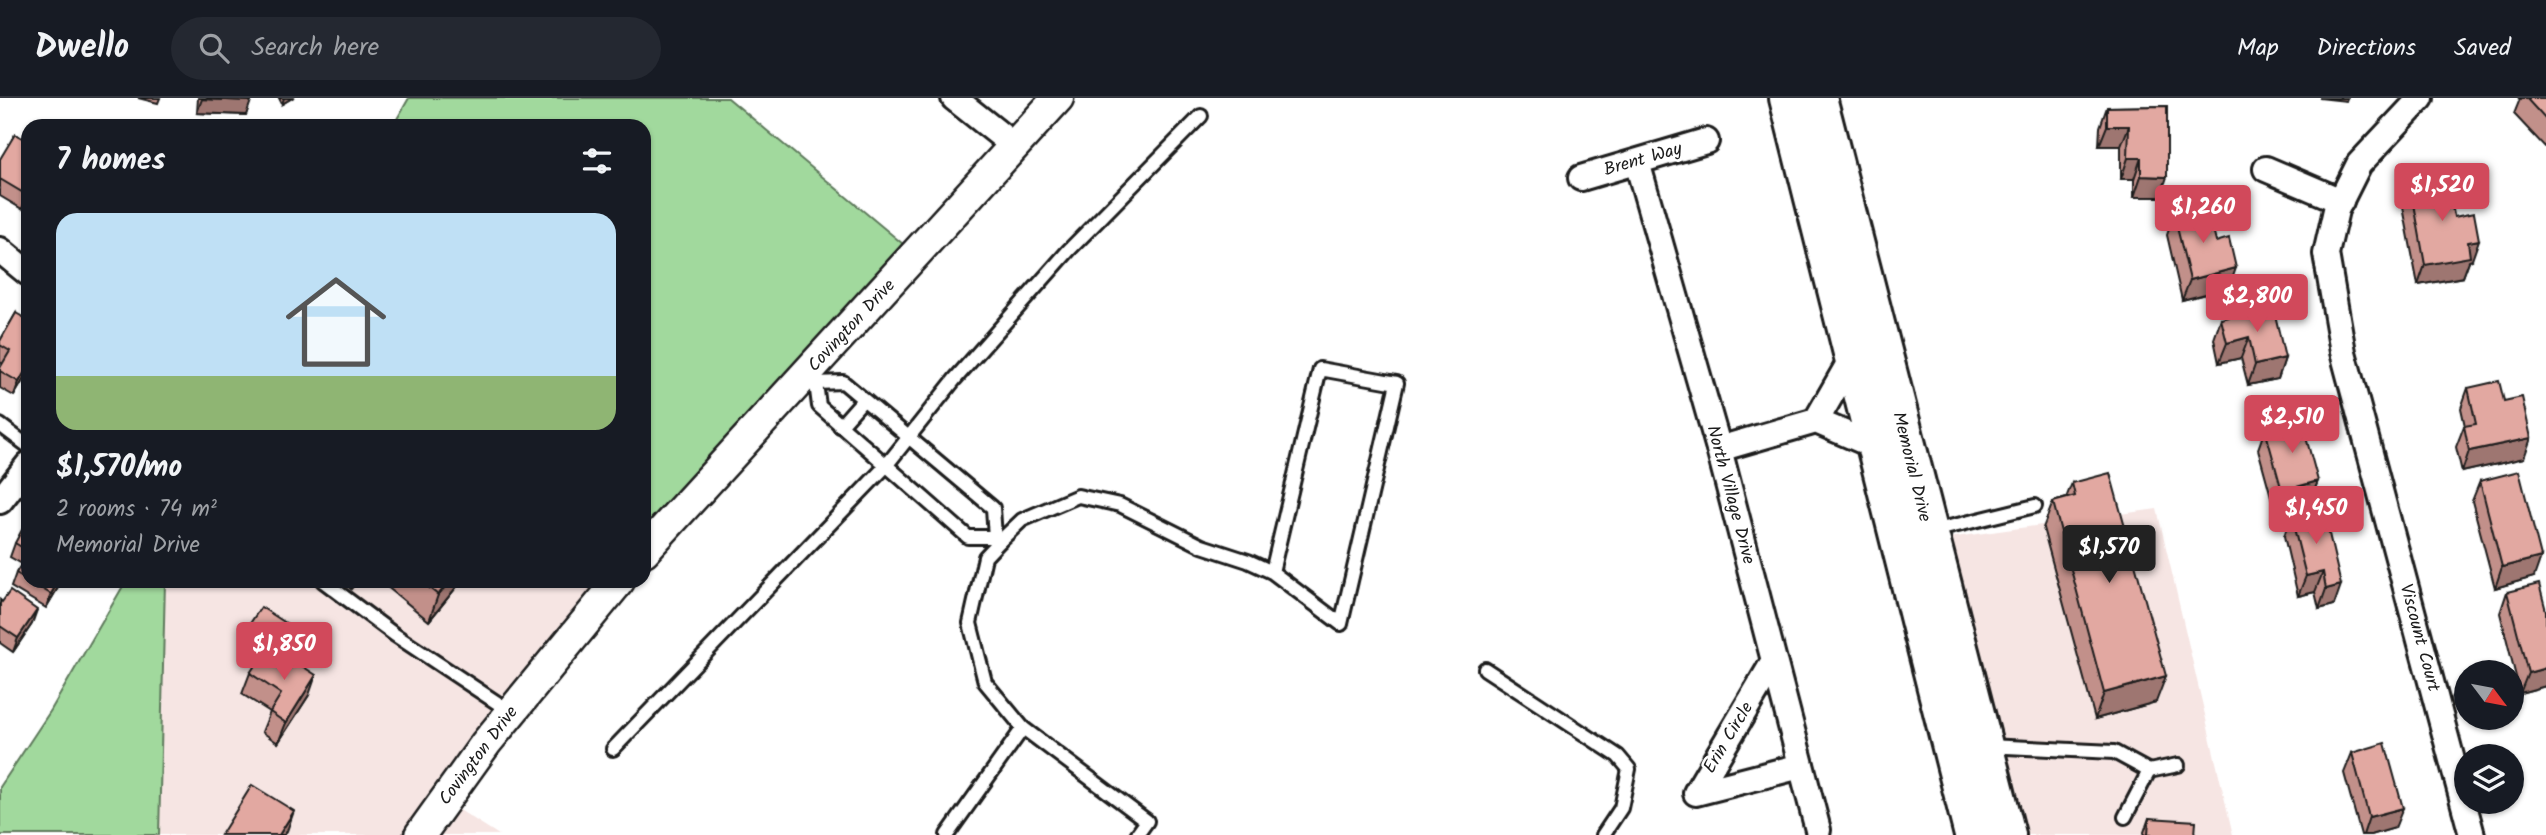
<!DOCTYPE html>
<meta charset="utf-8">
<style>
body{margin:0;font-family:Kalam,sans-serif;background:#242831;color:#f1f3f6;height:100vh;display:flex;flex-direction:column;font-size:26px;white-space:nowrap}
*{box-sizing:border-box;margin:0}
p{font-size:23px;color:#9ea1a6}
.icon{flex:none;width:38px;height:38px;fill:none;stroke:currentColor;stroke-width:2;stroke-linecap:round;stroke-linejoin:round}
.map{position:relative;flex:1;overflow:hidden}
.panel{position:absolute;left:21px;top:21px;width:630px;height:469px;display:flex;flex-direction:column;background:#171b24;border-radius:21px;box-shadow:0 2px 5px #0004}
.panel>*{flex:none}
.needle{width:46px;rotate:122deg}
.buttons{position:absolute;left:2454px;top:562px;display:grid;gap:14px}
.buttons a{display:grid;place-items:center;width:70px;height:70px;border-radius:50%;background:#171b24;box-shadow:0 2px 5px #0004;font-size:35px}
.price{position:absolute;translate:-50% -60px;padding:0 16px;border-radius:7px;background:#d1495b;color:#fff;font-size:23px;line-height:46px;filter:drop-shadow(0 2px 4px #0008)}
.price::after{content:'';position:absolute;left:50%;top:42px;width:21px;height:16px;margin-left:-10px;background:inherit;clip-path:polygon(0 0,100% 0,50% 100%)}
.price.on{background:#222;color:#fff}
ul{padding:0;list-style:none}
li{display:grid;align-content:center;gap:14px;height:371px;padding:0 35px}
li span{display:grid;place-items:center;height:217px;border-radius:21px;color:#555}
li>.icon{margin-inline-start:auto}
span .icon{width:126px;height:126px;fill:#fffc;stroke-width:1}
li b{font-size:30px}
h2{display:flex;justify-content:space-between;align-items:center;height:84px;padding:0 35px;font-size:30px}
header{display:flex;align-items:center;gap:42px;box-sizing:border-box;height:98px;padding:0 35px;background:#171b24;border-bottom:2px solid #363941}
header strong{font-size:33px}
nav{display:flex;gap:38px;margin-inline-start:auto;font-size:24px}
.search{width:490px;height:63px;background:#242831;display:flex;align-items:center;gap:18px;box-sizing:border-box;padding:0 24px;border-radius:38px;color:#9ea1a6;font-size:26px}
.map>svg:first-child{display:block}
.built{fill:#f6e5e3}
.green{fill:#a1d99d;stroke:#5e7a5c;stroke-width:2}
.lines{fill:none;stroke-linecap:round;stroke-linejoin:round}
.service-casing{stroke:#1c1c1c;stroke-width:18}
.minor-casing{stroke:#1c1c1c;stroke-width:30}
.tertiary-casing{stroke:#1c1c1c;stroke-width:35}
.primary-casing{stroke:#1c1c1c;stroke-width:44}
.service{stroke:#fff;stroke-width:12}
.minor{stroke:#fff;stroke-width:24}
.tertiary{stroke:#fff;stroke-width:30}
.primary{stroke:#fff;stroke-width:38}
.wall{fill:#c2908a;stroke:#1c1c1c;stroke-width:2}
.shaded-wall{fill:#9e7671;stroke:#1c1c1c;stroke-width:2}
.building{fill:#e2a8a1;stroke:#1c1c1c;stroke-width:2}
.labels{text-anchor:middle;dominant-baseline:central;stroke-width:5;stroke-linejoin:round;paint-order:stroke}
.street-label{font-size:18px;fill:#1c1c1c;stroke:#fff}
</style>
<header>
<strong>Dwello</strong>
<div class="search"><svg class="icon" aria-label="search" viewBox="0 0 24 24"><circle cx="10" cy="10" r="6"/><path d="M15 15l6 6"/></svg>Search here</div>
<nav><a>Map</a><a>Directions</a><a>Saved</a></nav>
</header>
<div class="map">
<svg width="2546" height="737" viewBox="0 0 2546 737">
<rect width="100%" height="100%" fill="#fff"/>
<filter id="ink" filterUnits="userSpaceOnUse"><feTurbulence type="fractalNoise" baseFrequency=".0143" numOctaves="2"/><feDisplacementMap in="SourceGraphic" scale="14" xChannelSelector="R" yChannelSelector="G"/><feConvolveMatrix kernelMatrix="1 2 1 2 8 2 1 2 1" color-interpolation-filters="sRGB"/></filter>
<g filter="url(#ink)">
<!-- built -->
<g class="built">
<polygon points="2157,411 2233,737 1990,737 1912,445"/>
<polygon points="165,483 628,483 450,706 499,737 159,737"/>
</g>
<!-- green -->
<g class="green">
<polygon points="409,0 728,0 921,161 661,442 644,427 644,28 393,28"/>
<polygon points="126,483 165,483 159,737 0,737 0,689 51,612"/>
</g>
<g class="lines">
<!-- service casing -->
<g class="service-casing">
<g id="service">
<polyline points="811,281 816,285 819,308 968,439 995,439"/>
<polyline points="816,285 843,284 993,410 995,439 1000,443 985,459 970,525 985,584 1023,630 1147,723 1137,737"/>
<polyline points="0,327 28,348"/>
<polyline points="840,328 863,302"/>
<polyline points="1933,433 2035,408"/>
<polyline points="1000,443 1022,422 1078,398 1120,407 1202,448 1248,463 1272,474 1341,526 1397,285 1320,271 1272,474"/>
<polyline points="323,483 395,537 511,614"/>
<polyline points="1485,571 1618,658 1629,671 1621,710 1603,737"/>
<polyline points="1986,648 2114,654 2149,673 2125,719"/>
<polyline points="613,651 885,369 955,281 1069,152 1201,18"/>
<polyline points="2149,673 2178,667"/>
<polyline points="947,737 1023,630"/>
</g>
</g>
<!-- minor casing -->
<g class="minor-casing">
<g id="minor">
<polyline points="954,0 1013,47"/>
<polyline points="2421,0 2359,66 2336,112 2326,156 2343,254 2472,737"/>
<polyline points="1637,64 1719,351 1818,732"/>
<polyline points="2266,71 2341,103"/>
<polyline points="1581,80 1706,43"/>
<polyline points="0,152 28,175"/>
<polyline points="1816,323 1855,255"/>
<polyline points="1719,351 1816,323 1879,350"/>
<polyline points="0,403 28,367"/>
<polyline points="1774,563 1696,695 1801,668"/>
</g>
</g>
<!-- tertiary casing -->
<g class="tertiary-casing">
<g id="tertiary">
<polyline points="644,453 1058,0"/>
<polyline points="420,737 486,645 619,483"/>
</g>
</g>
<!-- primary casing -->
<g class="primary-casing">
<g id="primary">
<polyline points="1789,0 1974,737"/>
<polyline points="1817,0 2006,737"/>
</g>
</g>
<!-- service -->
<use href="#service" class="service"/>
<!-- minor -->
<use href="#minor" class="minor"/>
<!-- tertiary -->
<use href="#tertiary" class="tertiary"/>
<!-- primary -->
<use href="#primary" class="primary"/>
</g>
<!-- wall -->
<g class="wall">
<polygon points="138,0 160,0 158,5"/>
<polygon points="198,0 251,0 246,17 197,15"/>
<polygon points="279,0 292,0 282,6"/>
<polygon points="2518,0 2546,0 2546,50 2514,16 2520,1"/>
<polygon points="2167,8 2160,99 2134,99 2134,81 2121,81 2121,48 2099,48 2100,29 2107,9"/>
<polygon points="28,43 28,100 22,111 0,98 0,61"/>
<polygon points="2411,89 2457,98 2453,111 2454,119 2472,162 2469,163 2463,179 2418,187 2403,109"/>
<polygon points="2174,117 2216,144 2229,190 2182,202 2167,137"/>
<polygon points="16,215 28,274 14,298 0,290 0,270 3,266 0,264 0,243"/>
<polygon points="2221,221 2285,260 2278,281 2248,287 2241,260 2219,265 2214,241"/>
<polygon points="2468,290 2504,303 2524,360 2462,374 2456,349 2464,328 2465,328 2461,310"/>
<polygon points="2265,331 2318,383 2310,403 2275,413 2258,351"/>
<polygon points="2480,383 2534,479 2495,490 2472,403"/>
<polygon points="2072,385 2156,604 2095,621 2043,430 2053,404 2066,400"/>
<polygon points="2323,410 2334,507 2319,511 2315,494 2298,498 2284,438 2291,418"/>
<polygon points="28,433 28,483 62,483 46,510 11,489 16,475 22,466 10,459 15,445"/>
<polygon points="342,483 358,483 351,491"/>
<polygon points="380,483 460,483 459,486 429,523"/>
<polygon points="2507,494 2546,513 2546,588 2520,595 2500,515"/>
<polygon points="0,502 32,526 13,554 0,545"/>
<polygon points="249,527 284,541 273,559 244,541"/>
<polygon points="250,575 309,597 278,645 262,634 270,614 242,596"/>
<polygon points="2352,655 2395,730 2371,737 2361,737 2344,675"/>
<polygon points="2149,720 2195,737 2143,737"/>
</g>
<!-- shaded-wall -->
<g class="shaded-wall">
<polygon points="284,0 292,0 282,6"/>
<polygon points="2319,0 2347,0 2346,3"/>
<polygon points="202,1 251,3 246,17 197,15"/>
<polygon points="2107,28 2129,28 2121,48 2099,48"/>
<polygon points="2128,60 2141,60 2134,81 2121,81"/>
<polygon points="2141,78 2167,79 2160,99 2134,99"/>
<polygon points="28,95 28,100 22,111"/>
<polygon points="2457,98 2450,118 2450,99"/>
<polygon points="2479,142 2472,162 2469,163 2463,179 2418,187 2425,167 2468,144"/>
<polygon points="2236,170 2229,190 2182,202 2190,182"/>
<polygon points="2249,239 2241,260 2219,265 2227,245"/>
<polygon points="2285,260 2278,281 2248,287 2255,267"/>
<polygon points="28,268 28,274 14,298 19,284"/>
<polygon points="2531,340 2524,360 2462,374 2469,353"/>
<polygon points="2318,383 2310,403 2275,413 2282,393"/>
<polygon points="2541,459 2534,479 2495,490 2502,469"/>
<polygon points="2323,474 2315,494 2298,498 2306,478"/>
<polygon points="58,483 62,483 46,510 51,496"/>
<polygon points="450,483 460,483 459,486 429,523 438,497"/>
<polygon points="2341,487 2334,507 2319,511 2326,491"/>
<polygon points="37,512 32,526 13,554 18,540"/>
<polygon points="289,527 284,541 273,559 278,545"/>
<polygon points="2546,570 2546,588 2520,595 2528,575"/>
<polygon points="316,577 309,597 278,645 286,625"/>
<polygon points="2166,578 2156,604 2095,621 2104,595"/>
<polygon points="2403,710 2395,730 2371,737 2363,737 2369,719"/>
<polygon points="294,713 287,733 284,737 279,737"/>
</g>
<!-- building -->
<g class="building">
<polygon points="202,0 251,0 251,3 202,1"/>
<polygon points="2526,0 2546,0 2546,22"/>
<polygon points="2167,8 2167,79 2141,78 2141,60 2128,60 2129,28 2107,28 2107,9"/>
<polygon points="15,36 28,43 28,95 27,97 0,81 0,61"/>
<polygon points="2454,80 2457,98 2450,99 2454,119 2474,115 2479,142 2468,144 2470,159 2425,167 2411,89"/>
<polygon points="2207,108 2216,144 2229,140 2236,170 2190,182 2174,117"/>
<polygon points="2273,208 2285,260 2255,267 2249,239 2227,245 2221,221"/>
<polygon points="16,215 28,222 28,268 19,284 0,273 0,270 10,253 0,247 0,243"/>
<polygon points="2499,283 2504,303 2522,299 2531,340 2469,353 2464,328 2476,326 2468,290"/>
<polygon points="2301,321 2318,383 2282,393 2265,331"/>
<polygon points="2519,373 2541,459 2502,469 2480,383"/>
<polygon points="2110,375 2166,578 2104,595 2053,404 2075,398 2072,385"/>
<polygon points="2323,410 2341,487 2326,491 2323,474 2306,478 2291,418"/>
<polygon points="23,430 28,433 28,453 15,445"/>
<polygon points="28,455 28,482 16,475"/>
<polygon points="29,483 58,483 51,496"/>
<polygon points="421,483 450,483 438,497"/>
<polygon points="2539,486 2546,513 2546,570 2528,575 2507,494"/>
<polygon points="10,493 37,512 18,540 0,528 0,502 2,504"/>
<polygon points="261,509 289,527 278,545 249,527"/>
<polygon points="264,554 280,564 285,557 316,577 286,625 270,614 281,596 250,575"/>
<polygon points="2385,645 2403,710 2369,719 2352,655"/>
<polygon points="252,687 294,713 279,737 221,737"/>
<polygon points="2149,720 2196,723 2195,737 2148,737"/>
</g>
</g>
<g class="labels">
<!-- street labels -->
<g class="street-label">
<text transform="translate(1643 62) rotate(-16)">Brent Way</text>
<text transform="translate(852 228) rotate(-47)">Covington Drive</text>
<text transform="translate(1911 369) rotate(76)">Memorial Drive</text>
<text transform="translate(1730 397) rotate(75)">North Village Drive</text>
<text transform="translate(2419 540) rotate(75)">Viscount Court</text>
<text transform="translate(1729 640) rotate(-59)">Erin Circle</text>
<text transform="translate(479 658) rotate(-53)">Covington Drive</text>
</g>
</g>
</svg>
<div class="buttons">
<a><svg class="needle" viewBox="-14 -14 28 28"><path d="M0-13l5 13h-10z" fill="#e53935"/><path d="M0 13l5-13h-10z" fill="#9ea1a6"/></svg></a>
<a><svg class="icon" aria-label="layers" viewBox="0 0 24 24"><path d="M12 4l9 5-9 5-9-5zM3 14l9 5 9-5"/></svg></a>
</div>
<b class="price" style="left:2442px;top:125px">$1,520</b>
<b class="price" style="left:2203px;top:147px">$1,260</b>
<b class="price" style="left:2257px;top:236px">$2,800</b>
<b class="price" style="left:2292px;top:357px">$2,510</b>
<b class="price" style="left:2316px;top:448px">$1,450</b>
<b class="price on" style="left:2109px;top:487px">$1,570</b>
<b class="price" style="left:284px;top:584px">$1,850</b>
<section class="panel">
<h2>7 homes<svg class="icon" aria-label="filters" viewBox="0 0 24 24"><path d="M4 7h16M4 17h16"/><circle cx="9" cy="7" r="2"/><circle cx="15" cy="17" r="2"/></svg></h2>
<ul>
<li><span style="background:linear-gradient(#bfe0f5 75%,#8fb573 0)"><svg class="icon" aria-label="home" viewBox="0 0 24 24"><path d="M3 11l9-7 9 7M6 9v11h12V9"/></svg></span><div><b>$1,570/mo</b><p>2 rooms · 74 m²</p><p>Memorial Drive</p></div></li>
</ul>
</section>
</div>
